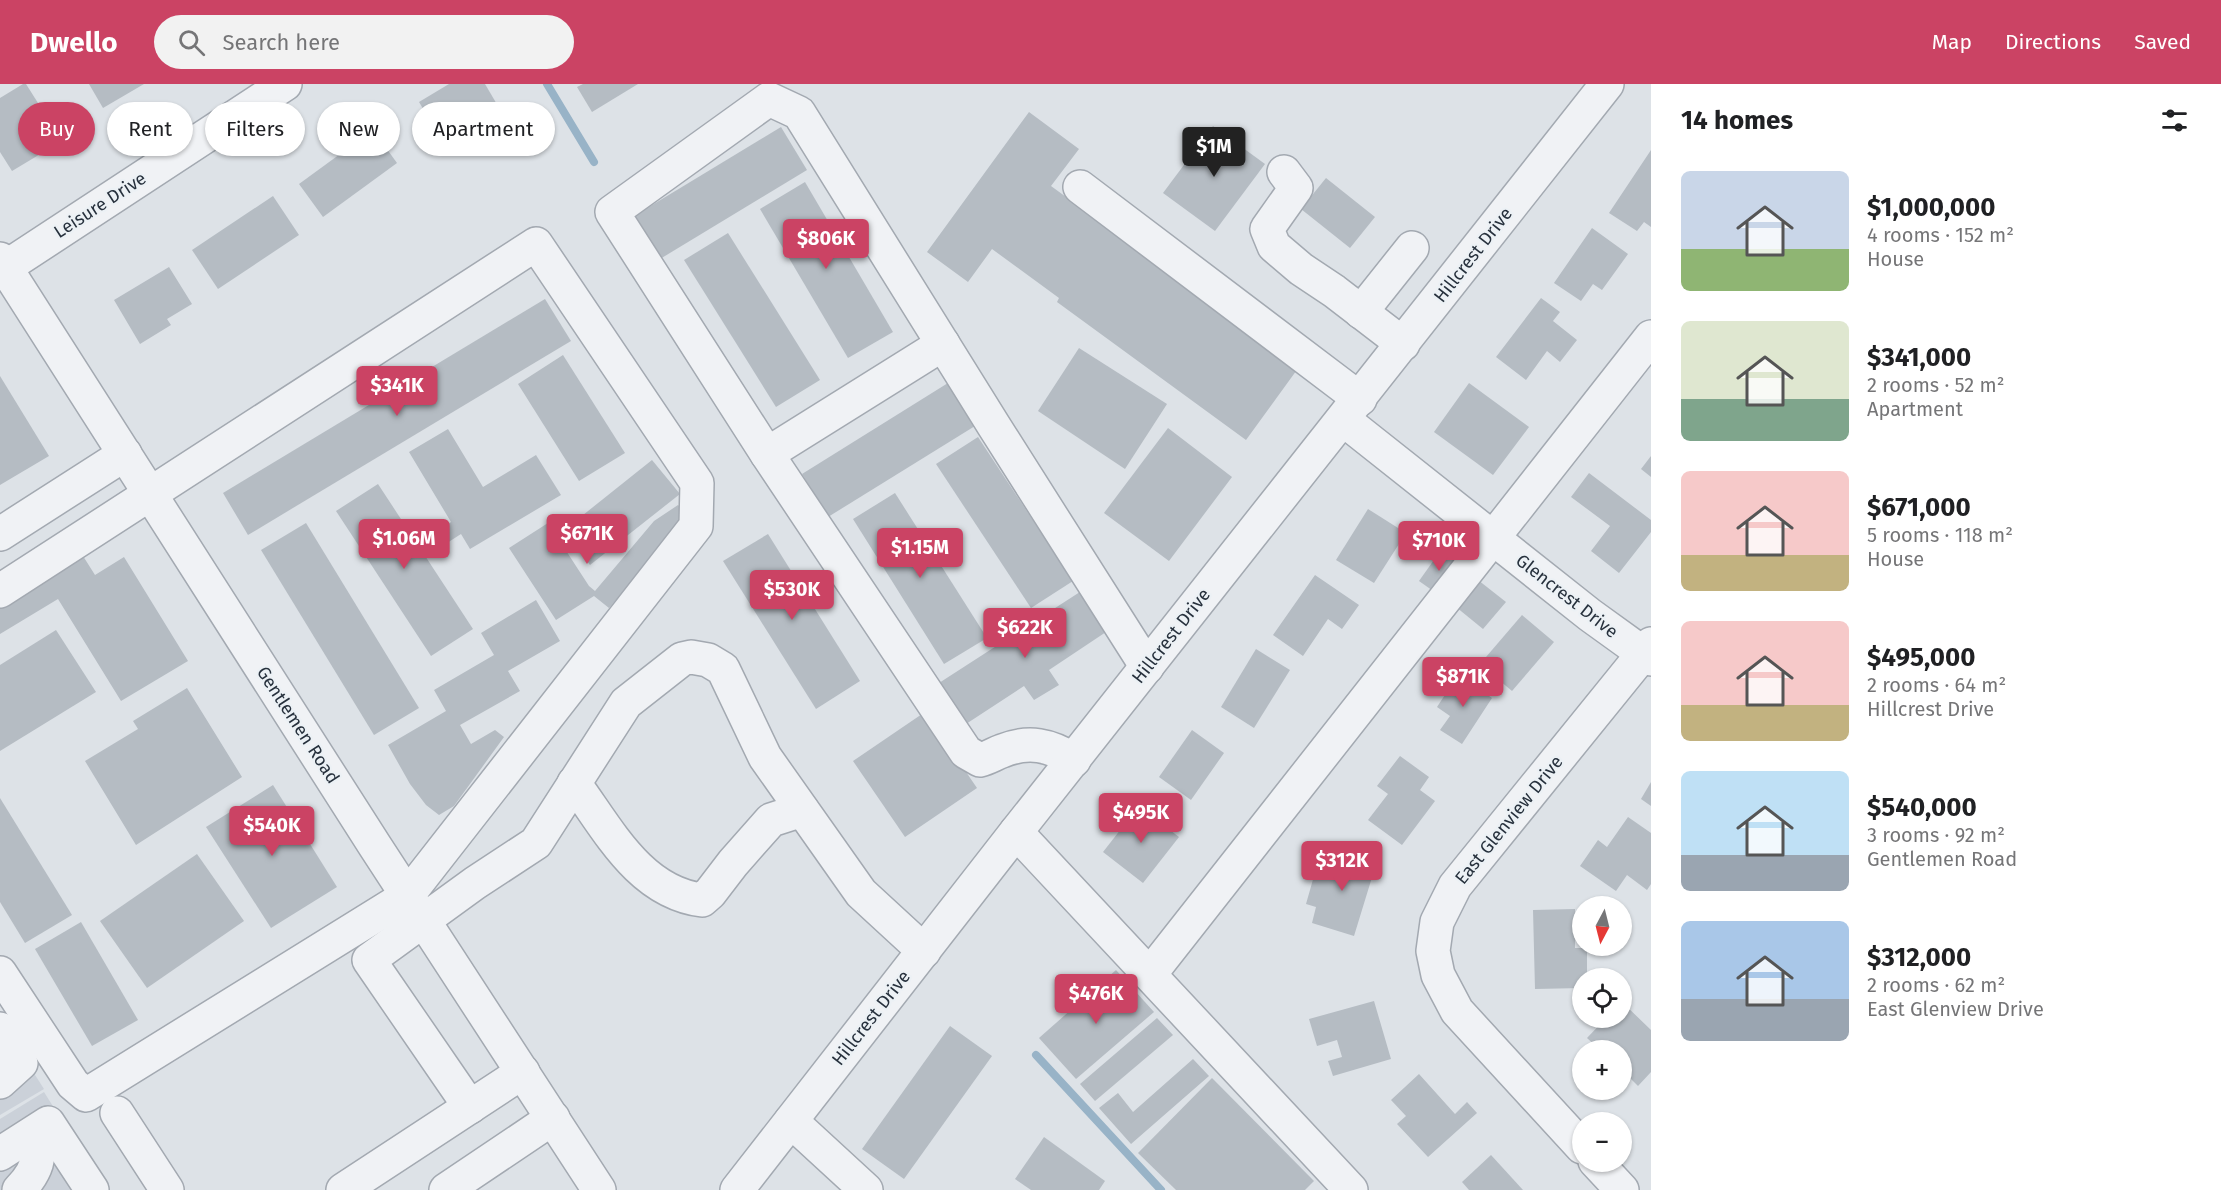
<!DOCTYPE html>
<meta charset="utf-8">
<style>
body{margin:0;font-family:"Fira Sans",sans-serif;background:#f2f2f2;color:#202124;height:100vh;display:flex;flex-direction:column;font-size:22px;white-space:nowrap}
*{box-sizing:border-box;margin:0}
p{font-size:20px;color:#757577}
.icon{flex:none;width:33px;height:33px;fill:none;stroke:currentColor;stroke-width:2;stroke-linecap:round;stroke-linejoin:round}
.map{position:relative;flex:1;overflow:hidden}
.sheet{display:flex;flex-direction:column;background:#fff;width:570px}
.sheet>*{flex:none}
.top-card{position:absolute;left:18px;top:18px;width:570px;height:54px;display:flex;gap:12px}
.needle{width:39px;rotate:187deg}
.tools{position:absolute;left:1572px;top:812px;display:grid;gap:12px}
.tools a{display:grid;place-items:center;width:60px;height:60px;border-radius:50%;background:#fff;box-shadow:0 2px 4px #0004;font-size:30px}
.price{position:absolute;translate:-50% -51px;padding:0 14px;border-radius:6px;background:#cb4364;color:#fff;font-size:20px;line-height:39px;filter:drop-shadow(0 2px 3px #0008)}
.price::after{content:'';position:absolute;left:50%;top:36px;width:18px;height:14px;margin-left:-9px;background:inherit;clip-path:polygon(0 0,100% 0,50% 100%)}
.price.current{background:#222;color:#fff}
ul{padding:0;list-style:none}
li{display:flex;align-items:center;gap:18px;height:150px;padding:0 30px}
li span{display:grid;place-items:center;flex:none;width:168px;height:120px;border-radius:9px;color:#555}
li>.icon{margin-inline-start:auto}
span .icon{width:72px;height:72px;fill:#fffc;stroke-width:1}
li b{font-size:26px}
h2{display:flex;justify-content:space-between;align-items:center;height:72px;padding:0 30px;font-size:26px}
.tag{padding:0 21px;border-radius:27px;background:#fff;box-shadow:0 2px 4px #0004;font-size:21px;line-height:54px}
.tag.current{background:#cb4364;color:#fff}
header{display:flex;align-items:center;gap:36px;box-sizing:border-box;height:84px;padding:0 30px;background:#cb4364;color:#fff}
header strong{font-size:28px}
nav{display:flex;gap:33px;margin-inline-start:auto;font-size:21px}
.search{width:420px;height:54px;background:#f2f2f2;display:flex;align-items:center;gap:15px;box-sizing:border-box;padding:0 21px;border-radius:33px;color:#757577;font-size:22px}
main{display:flex;flex:1;min-height:0}
.map>svg:first-child{display:block}
.built{fill:#cbd1d9}
.lines{fill:none;stroke-linecap:round;stroke-linejoin:round}
.stream{stroke:#98b3c7;stroke-width:8}
.building{fill:#b5bcc3}
.minor-casing{stroke:#a3a9b1;stroke-width:36}
.minor{stroke:#f0f2f5;stroke-width:33}
.labels{text-anchor:middle;dominant-baseline:central;stroke-width:4.5;stroke-linejoin:round;paint-order:stroke}
.street-label{font-size:18px;fill:#27313d;stroke:#ecf1f5}
</style>
<header>
<strong>Dwello</strong>
<div class="search"><svg class="icon" aria-label="search" viewBox="0 0 24 24"><circle cx="10" cy="10" r="6"/><path d="M15 15l6 6"/></svg>Search here</div>
<nav><a>Map</a><a>Directions</a><a>Saved</a></nav>
</header>
<main>
<div class="map">
<svg width="1651" height="1106" viewBox="0 0 1651 1106">
<rect width="100%" height="100%" fill="#dde2e7"/>
<!-- built -->
<g class="built">
<polygon points="0,936 44,1005 0,1031"/>
<polygon points="44,1008 105,1106 0,1106 0,1035"/>
</g>
<g class="lines">
<!-- stream -->
<g class="stream">
<polyline points="547,0 594,78"/>
<polyline points="1036,971 1161,1106"/>
</g>
</g>
<!-- building -->
<g class="building">
<polygon points="23,0 26,0 62,57 12,87 0,68 0,14"/>
<polygon points="89,0 144,0 103,24"/>
<polygon points="449,0 485,0 505,34 449,68 419,18"/>
<polygon points="583,0 638,0 592,28 577,3"/>
<polygon points="1029,28 1079,65 1051,102 1299,283 1246,356 1057,218 1059,214 992,165 968,198 927,168"/>
<polygon points="1213,42 1265,80 1215,147 1163,109"/>
<polygon points="781,43 807,86 660,175 634,132"/>
<polygon points="373,46 397,79 323,133 299,100"/>
<polygon points="1651,66 1651,143 1644,138 1637,147 1609,129"/>
<polygon points="1326,94 1375,133 1350,164 1301,125"/>
<polygon points="805,98 893,248 848,274 760,125"/>
<polygon points="273,112 299,151 218,205 192,166"/>
<polygon points="1592,144 1628,170 1602,206 1593,200 1581,217 1554,199"/>
<polygon points="728,149 820,296 776,323 684,176"/>
<polygon points="169,183 192,220 167,235 171,241 140,260 114,216"/>
<polygon points="1541,214 1560,228 1553,237 1577,256 1560,278 1547,267 1526,296 1496,273"/>
<polygon points="545,215 571,257 248,451 223,409"/>
<polygon points="1079,264 1167,320 1125,385 1038,327"/>
<polygon points="563,271 625,369 579,397 518,300"/>
<polygon points="0,292 49,372 0,401"/>
<polygon points="948,299 975,342 828,433 802,390"/>
<polygon points="1469,299 1529,343 1493,391 1434,348"/>
<polygon points="1168,344 1232,393 1169,477 1104,429"/>
<polygon points="448,345 483,403 536,371 561,411 470,465 461,450 447,459 439,446 451,438 409,368"/>
<polygon points="978,353 1073,497 1031,524 936,380"/>
<polygon points="1651,372 1651,393 1641,385"/>
<polygon points="652,376 680,410 590,481 563,447"/>
<polygon points="1589,389 1651,436 1651,448 1619,489 1591,467 1610,442 1571,413"/>
<polygon points="378,400 473,545 431,572 336,427"/>
<polygon points="895,409 987,554 944,580 853,435"/>
<polygon points="678,421 689,431 609,524 594,512 556,536 509,464 548,439 589,502 595,507 654,437"/>
<polygon points="1368,425 1406,449 1374,499 1336,476"/>
<polygon points="306,439 419,624 374,651 261,466"/>
<polygon points="768,450 860,597 816,625 723,477"/>
<polygon points="1441,466 1458,479 1436,509 1419,497"/>
<polygon points="83,472 95,491 124,473 188,577 121,617 58,515 0,550 0,523"/>
<polygon points="1315,491 1359,521 1342,545 1328,535 1303,572 1273,551"/>
<polygon points="1478,496 1506,518 1483,545 1456,523"/>
<polygon points="1083,506 1109,546 1049,586 1059,601 1034,616 1024,602 966,640 939,599"/>
<polygon points="536,516 560,557 508,587 520,607 460,641 471,660 495,646 504,653 454,722 439,731 426,721 410,700 388,661 446,627 434,606 494,571 481,549"/>
<polygon points="1522,531 1554,558 1512,607 1480,580"/>
<polygon points="56,546 96,608 0,667 0,581"/>
<polygon points="1256,565 1290,586 1254,644 1221,623"/>
<polygon points="1458,591 1492,614 1462,660 1440,646 1450,632 1437,623"/>
<polygon points="187,604 242,693 136,761 85,677 138,645 133,637"/>
<polygon points="925,628 977,704 905,753 853,677"/>
<polygon points="1192,646 1224,669 1191,716 1159,693"/>
<polygon points="1400,672 1429,693 1420,706 1435,717 1402,761 1368,736 1388,710 1377,702"/>
<polygon points="1651,698 1651,722 1641,715"/>
<polygon points="273,701 337,803 271,844 206,743"/>
<polygon points="0,714 72,831 25,859 0,818"/>
<polygon points="1139,722 1179,753 1143,799 1103,768"/>
<polygon points="1628,733 1651,749 1651,800 1647,806 1627,791 1616,807 1580,782 1598,756 1607,763"/>
<polygon points="1338,765 1377,777 1354,852 1312,839 1316,823 1306,820 1316,785 1331,789"/>
<polygon points="197,770 244,837 147,904 100,837"/>
<polygon points="1575,825 1575,864 1587,864 1587,894 1582,894 1582,904 1535,905 1533,826"/>
<polygon points="81,838 138,936 92,962 35,865"/>
<polygon points="1116,886 1154,928 1076,995 1039,954"/>
<polygon points="1374,917 1391,975 1333,992 1328,977 1342,973 1337,956 1317,962 1309,935"/>
<polygon points="1622,918 1651,946 1651,988 1638,1002 1622,986 1622,966 1600,966 1587,954 1607,933 1622,933"/>
<polygon points="1157,934 1173,951 1095,1017 1080,1000"/>
<polygon points="950,942 992,972 904,1095 862,1065"/>
<polygon points="1193,975 1209,992 1131,1060 1099,1024 1118,1009 1133,1028"/>
<polygon points="1419,990 1455,1030 1467,1018 1477,1029 1428,1073 1397,1040 1406,1032 1391,1016"/>
<polygon points="1212,994 1314,1097 1305,1106 1176,1106 1138,1069"/>
<polygon points="1044,1053 1105,1097 1099,1106 1031,1106 1015,1095"/>
<polygon points="1491,1071 1523,1106 1469,1106 1462,1098"/>
</g>
<g class="lines">
<!-- minor casing -->
<g class="minor-casing">
<g id="minor">
<polyline points="1284,88 1296,104 1267,145 1274,162 1301,185 1334,207 1403,260"/>
<polyline points="1080,103 1360,315"/>
<polyline points="0,175 375,762 599,1106"/>
<polyline points="6,183 285,0"/>
<polyline points="1361,228 1412,164"/>
<polyline points="1344,336 1590,531 1651,575"/>
<polyline points="767,370 943,260"/>
<polyline points="0,450 125,370"/>
<polyline points="0,507 536,160 697,399 696,442 407,812 86,1011 73,1000 0,889"/>
<path d="M1074,676C1050,661 1029,656 1002,667C994,670 988,674 980,676L966,668L767,370L612,128L769,15L799,29L994,342L1147,583"/>
<path d="M574,699C608,745 639,808 702,816L710,809L733,779L771,736L802,726"/>
<polyline points="1016,748 1351,1106"/>
<polyline points="1150,890 1651,253"/>
<polyline points="0,945 21,979 0,998"/>
<polyline points="470,1023 369,876 475,799 536,759 626,619 682,575 691,573 708,576 723,585 765,673 861,809 924,867"/>
<polyline points="117,1029 167,1106"/>
<polyline points="791,1037 866,1106"/>
<polyline points="1582,1063 1457,927 1438,891 1433,867 1437,838 1455,802 1651,560"/>
<polyline points="0,1070 48,1039 92,1106"/>
<polyline points="1595,1077 1622,1106"/>
<path d="M19,1106C35,1090 45,1070 32,1050"/>
<polyline points="343,1106 523,988"/>
<polyline points="446,1106 553,1034"/>
<polyline points="737,1106 1016,748 1607,0"/>
</g>
</g>
<!-- minor -->
<use href="#minor" class="minor"/>
</g>
<g class="labels">
<!-- street labels -->
<g class="street-label">
<text transform="translate(100 121) rotate(-33)">Leisure Drive</text>
<text transform="translate(1473 171) rotate(-52)">Hillcrest Drive</text>
<text transform="translate(1567 512) rotate(38)">Glencrest Drive</text>
<text transform="translate(1171 552) rotate(-52)">Hillcrest Drive</text>
<text transform="translate(298 641) rotate(57)">Gentlemen Road</text>
<text transform="translate(1509 736) rotate(-51)">East Glenview Drive</text>
<text transform="translate(871 934) rotate(-52)">Hillcrest Drive</text>
</g>
</g>
</svg>
<div class="tools">
<a><svg class="needle" viewBox="-14 -14 28 28"><path d="M0-13l5 13h-10z" fill="#e53935"/><path d="M0 13l5-13h-10z" fill="#757577"/></svg></a>
<a><svg class="icon" aria-label="locate" viewBox="0 0 24 24"><circle cx="12" cy="12" r="6"/><path d="M12 2v4M12 18v4M2 12h4M18 12h4"/></svg></a>
<a>+</a>
<a>−</a>
</div>
<b class="price current" style="left:1214px;top:94px">$1M</b>
<b class="price" style="left:826px;top:186px">$806K</b>
<b class="price" style="left:397px;top:333px">$341K</b>
<b class="price" style="left:587px;top:481px">$671K</b>
<b class="price" style="left:404px;top:486px">$1.06M</b>
<b class="price" style="left:1439px;top:488px">$710K</b>
<b class="price" style="left:920px;top:495px">$1.15M</b>
<b class="price" style="left:792px;top:537px">$530K</b>
<b class="price" style="left:1025px;top:575px">$622K</b>
<b class="price" style="left:1463px;top:624px">$871K</b>
<b class="price" style="left:1141px;top:760px">$495K</b>
<b class="price" style="left:272px;top:773px">$540K</b>
<b class="price" style="left:1342px;top:808px">$312K</b>
<b class="price" style="left:1096px;top:941px">$476K</b>
<div class="top-card">
<a class="tag current">Buy</a>
<a class="tag">Rent</a>
<a class="tag">Filters</a>
<a class="tag">New</a>
<a class="tag">Apartment</a>
</div>
</div>
<section class="sheet">
<h2>14 homes<svg class="icon" aria-label="filters" viewBox="0 0 24 24"><path d="M4 7h16M4 17h16"/><circle cx="9" cy="7" r="2"/><circle cx="15" cy="17" r="2"/></svg></h2>
<ul>
<li><span style="background:linear-gradient(#c9d6e8 65%,#8fb573 0)"><svg class="icon" aria-label="home" viewBox="0 0 24 24"><path d="M3 11l9-7 9 7M6 9v11h12V9"/></svg></span><div><b>$1,000,000</b><p>4 rooms · 152 m²</p><p>House</p></div></li>
<li><span style="background:linear-gradient(#dfe7d0 65%,#7fa58c 0)"><svg class="icon" aria-label="home" viewBox="0 0 24 24"><path d="M3 11l9-7 9 7M6 9v11h12V9"/></svg></span><div><b>$341,000</b><p>2 rooms · 52 m²</p><p>Apartment</p></div></li>
<li><span style="background:linear-gradient(#f6c9c9 70%,#c2b280 0)"><svg class="icon" aria-label="home" viewBox="0 0 24 24"><path d="M3 11l9-7 9 7M6 9v11h12V9"/></svg></span><div><b>$671,000</b><p>5 rooms · 118 m²</p><p>House</p></div></li>
<li><span style="background:linear-gradient(#f6c9c9 70%,#c2b280 0)"><svg class="icon" aria-label="home" viewBox="0 0 24 24"><path d="M3 11l9-7 9 7M6 9v11h12V9"/></svg></span><div><b>$495,000</b><p>2 rooms · 64 m²</p><p>Hillcrest Drive</p></div></li>
<li><span style="background:linear-gradient(#bfe0f5 70%,#9aa5b1 0)"><svg class="icon" aria-label="home" viewBox="0 0 24 24"><path d="M3 11l9-7 9 7M6 9v11h12V9"/></svg></span><div><b>$540,000</b><p>3 rooms · 92 m²</p><p>Gentlemen Road</p></div></li>
<li><span style="background:linear-gradient(#a9c7e8 65%,#9aa5b1 0)"><svg class="icon" aria-label="home" viewBox="0 0 24 24"><path d="M3 11l9-7 9 7M6 9v11h12V9"/></svg></span><div><b>$312,000</b><p>2 rooms · 62 m²</p><p>East Glenview Drive</p></div></li>
</ul>
</section>
</main>
